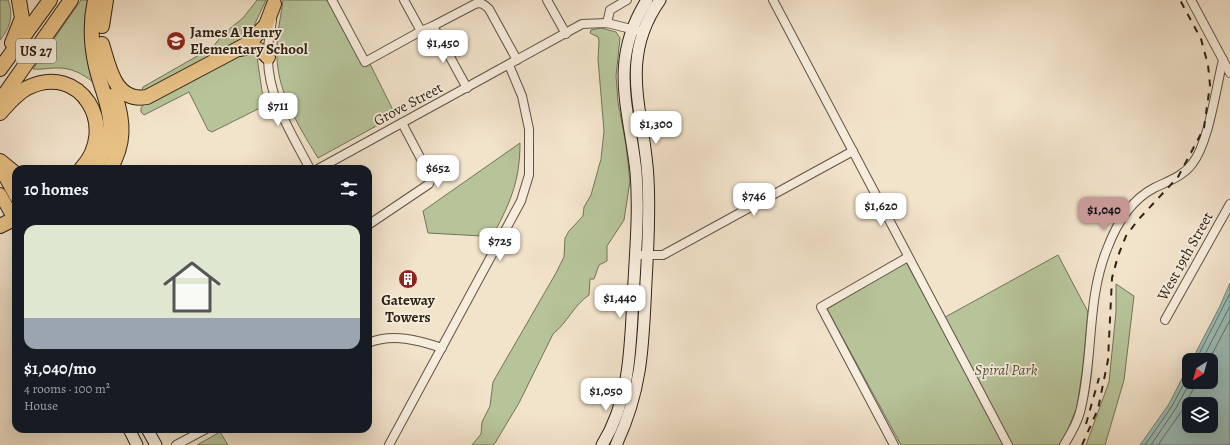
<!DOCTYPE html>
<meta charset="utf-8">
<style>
body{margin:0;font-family:Alegreya,serif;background:#242831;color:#f1f3f6;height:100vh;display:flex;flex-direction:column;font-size:15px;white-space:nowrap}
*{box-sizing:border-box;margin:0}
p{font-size:13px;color:#9ea1a6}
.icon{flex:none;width:22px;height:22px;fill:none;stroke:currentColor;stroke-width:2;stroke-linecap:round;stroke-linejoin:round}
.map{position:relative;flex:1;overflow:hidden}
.details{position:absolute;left:12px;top:165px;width:360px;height:268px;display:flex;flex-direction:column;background:#171b24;border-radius:12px;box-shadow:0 4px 16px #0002}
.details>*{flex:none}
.needle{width:26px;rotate:217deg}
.controls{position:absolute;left:1182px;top:353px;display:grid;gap:8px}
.controls a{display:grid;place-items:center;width:36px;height:36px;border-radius:8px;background:#171b24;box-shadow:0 4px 16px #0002;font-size:20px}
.price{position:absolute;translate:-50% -34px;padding:0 9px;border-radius:8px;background:#fff;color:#222;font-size:13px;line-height:26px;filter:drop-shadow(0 1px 2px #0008)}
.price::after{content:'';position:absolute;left:50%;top:24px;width:12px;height:9px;margin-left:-6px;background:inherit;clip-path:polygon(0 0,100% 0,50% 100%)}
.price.current{background:#c59692;color:#111}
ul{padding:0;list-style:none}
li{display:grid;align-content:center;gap:8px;height:212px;padding:0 12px}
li+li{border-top:1px solid #363941}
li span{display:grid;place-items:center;height:124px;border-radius:12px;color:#555}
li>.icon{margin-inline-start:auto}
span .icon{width:72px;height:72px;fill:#fffc;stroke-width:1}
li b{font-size:17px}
h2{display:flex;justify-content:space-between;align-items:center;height:48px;padding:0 12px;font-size:17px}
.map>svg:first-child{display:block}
.green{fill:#b7c49a;stroke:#727458}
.water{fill:#9bbeb9;stroke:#6f8078;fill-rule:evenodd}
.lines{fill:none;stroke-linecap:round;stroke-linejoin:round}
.shore{stroke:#647068;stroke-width:1}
.minor-casing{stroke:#5e5343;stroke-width:10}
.secondary-casing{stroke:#2d2316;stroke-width:13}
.primary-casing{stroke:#2d2316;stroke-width:14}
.motorway-casing{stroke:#2d2316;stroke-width:16}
.minor{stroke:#f7eddd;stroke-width:8}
.secondary{stroke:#f7eddd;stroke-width:11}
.primary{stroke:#e9c286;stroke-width:12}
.motorway{stroke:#e9c286;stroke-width:14}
.rail{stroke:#2d2316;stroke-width:2;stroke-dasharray:7 7;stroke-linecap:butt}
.labels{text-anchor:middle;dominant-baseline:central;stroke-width:3.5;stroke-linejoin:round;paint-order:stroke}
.shield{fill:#f7eddd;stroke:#6a6052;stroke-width:1}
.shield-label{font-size:14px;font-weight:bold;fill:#2d2316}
.poi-label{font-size:15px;font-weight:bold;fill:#2d2316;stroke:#f7eddd;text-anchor:start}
.street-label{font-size:15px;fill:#2d2316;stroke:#f7eddd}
.park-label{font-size:15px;font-style:italic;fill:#56533e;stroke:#f7eddd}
</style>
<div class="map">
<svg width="1230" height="445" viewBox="0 0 1230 445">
<rect width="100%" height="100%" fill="#f2e3cb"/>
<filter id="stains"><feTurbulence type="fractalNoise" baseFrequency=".005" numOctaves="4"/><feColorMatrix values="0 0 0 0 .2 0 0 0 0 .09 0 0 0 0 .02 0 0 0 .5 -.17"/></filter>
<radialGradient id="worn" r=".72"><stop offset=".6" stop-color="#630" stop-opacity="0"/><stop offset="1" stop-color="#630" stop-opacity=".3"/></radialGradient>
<!-- green -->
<g class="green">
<path d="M0,0H8C14,17 10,27 0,40Z"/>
<path d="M81,0H91L101,89C88,77 74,67 55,68C48,68 40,70 33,69Z"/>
<polygon points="257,0 266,0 252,30 246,37 141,93 143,87 213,47 222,35 243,18"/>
<path d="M283,0H327L363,67L370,64L393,110L389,119L318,158C298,125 275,89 277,49C277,33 281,16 283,0Z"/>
<path d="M601,28L616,32L620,38L616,76L618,102L626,145L630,181L624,220L607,246V261L599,265L594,279H590L589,295C574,305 567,323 553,334L519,403L495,443L493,445H472L481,434L482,422L490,406L493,382L556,273L564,257L565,238L569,231L583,216L584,207L591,195L601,159L604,131L598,59L599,41L598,37L590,33L591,30Z"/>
<polygon points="254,53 257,57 262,91 267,103 264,106 212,132 208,130 189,92 144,115 141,112 141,108 143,105 244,54"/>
<path d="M520,143C520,183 509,205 491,239L482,236L428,233L423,211Z"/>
<polygon points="1058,255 1088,312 1083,366 1077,407 1066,434 1059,445 901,445 827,309 906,262 938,321"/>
<polygon points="1116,284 1134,296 1124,380 1105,445 1086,445 1109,382 1116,312"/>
<polygon points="220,432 228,445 197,445"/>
</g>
<!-- water -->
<path class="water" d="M1230,283V445H1140L1169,404L1189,365V382H1211V360H1192L1220,306ZM1189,404H1211V426H1189Z"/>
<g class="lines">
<!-- shore -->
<g class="shore">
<polyline points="1196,360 1230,293"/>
<polyline points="1202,360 1230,306"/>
<polyline points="1209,360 1230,320"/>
<polyline points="1145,445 1172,406 1189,374"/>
<polyline points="1151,445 1176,408 1190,382"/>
<polyline points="1158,445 1181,412 1197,382"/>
</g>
<!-- minor casing -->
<g class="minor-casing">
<g id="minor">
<polyline points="332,0 365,62 421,31 404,0"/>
<polyline points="547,0 566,34"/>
<polyline points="773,0 1008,445"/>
<polyline points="1191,0 1230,73"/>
<path d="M272,21C270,33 267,46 268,58C268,98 292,134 310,169"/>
<polyline points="607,23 610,10 627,0"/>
<path d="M433,26L475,4C481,2 484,4 489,9L517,60"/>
<polyline points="421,31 433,26 467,88"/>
<polyline points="318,169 582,24 607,23 643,32"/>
<polyline points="368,225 429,184 431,178 402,123"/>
<polyline points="635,255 663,255 853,151"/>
<polyline points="1165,320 1230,204"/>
<path d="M368,343C393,333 418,340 442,348"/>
<polyline points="176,445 206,429"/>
<polyline points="389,445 521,201 529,175 529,129 522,96 509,65"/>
<polyline points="894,445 821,307 908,257"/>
<path d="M1064,445C1070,435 1077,424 1080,412C1094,358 1086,301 1107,249C1116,225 1131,200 1154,188C1168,181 1182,177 1192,164C1209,143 1216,87 1223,60"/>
</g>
</g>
<!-- secondary casing -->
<g class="secondary-casing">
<g id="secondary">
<polyline points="129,429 137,445"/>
<polyline points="147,429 156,445"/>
<path d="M602,445C633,395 630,337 634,281C636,245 639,208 636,172C629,107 608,62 647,0"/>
<path d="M616,445C643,388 643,344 646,282C648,248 650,214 648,179C645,113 617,61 660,0"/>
</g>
</g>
<!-- primary casing -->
<g class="primary-casing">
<g id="primary">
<polyline points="0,168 16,197"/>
<polyline points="0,194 14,219"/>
</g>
</g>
<!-- motorway casing -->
<g class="motorway-casing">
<g id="motorway">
<path d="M95,0C90,22 91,45 96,67C106,107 122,123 97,164"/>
<polyline points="102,26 106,0"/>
<polyline points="12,43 22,18 19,0"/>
<path d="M102,44C109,67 115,103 147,97L249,43L266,25L274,4"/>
<path d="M240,49C253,46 258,47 268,57"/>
<polyline points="0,69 50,0"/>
<polyline points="0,101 71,0"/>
<path d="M0,113C8,104 16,94 27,88C80,61 120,127 81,169"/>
<polyline points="0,161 16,174"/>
<path d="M110,169C125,144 124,122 115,95"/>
<polyline points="0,226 16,218"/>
</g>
</g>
<!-- minor -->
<use href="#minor" class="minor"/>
<!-- secondary -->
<use href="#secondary" class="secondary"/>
<!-- primary -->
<use href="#primary" class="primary"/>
<!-- motorway -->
<use href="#motorway" class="motorway"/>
<!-- rail -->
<g class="rail">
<polyline points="1086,424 1099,378"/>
<polyline points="1082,445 1098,409 1108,360 1112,278 1118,256 1126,236 1138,220 1178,177 1204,128 1210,85 1208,65 1201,39 1180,0"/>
</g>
</g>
<!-- icons -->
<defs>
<g id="school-disc" transform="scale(1)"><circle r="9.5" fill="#8f2418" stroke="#f7eddd"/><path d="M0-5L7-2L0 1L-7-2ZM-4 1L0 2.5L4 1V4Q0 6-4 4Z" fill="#fff"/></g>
<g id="building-disc" transform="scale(1)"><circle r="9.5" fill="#8f2418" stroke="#f7eddd"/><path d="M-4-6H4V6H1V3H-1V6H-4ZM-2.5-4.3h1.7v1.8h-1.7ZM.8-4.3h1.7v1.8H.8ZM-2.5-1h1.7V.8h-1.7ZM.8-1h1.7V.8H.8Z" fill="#fff"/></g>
</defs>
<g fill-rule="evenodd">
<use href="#school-disc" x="176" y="41"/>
<use href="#building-disc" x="408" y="279"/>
</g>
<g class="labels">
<!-- shield labels -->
<rect class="shield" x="16" y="39" width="40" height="24" rx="3"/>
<g class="shield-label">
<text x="36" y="51">US 27</text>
</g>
<!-- poi labels -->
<g class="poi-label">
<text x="190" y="32">James A Henry<tspan x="190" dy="17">Elementary School</tspan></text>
<text x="408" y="300" text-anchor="middle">Gateway<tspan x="408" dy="17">Towers</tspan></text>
</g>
<!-- street labels -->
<g class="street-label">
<text transform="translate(408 104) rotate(-28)">Grove Street</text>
<text transform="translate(1185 256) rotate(-61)">West 19th Street</text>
</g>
<!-- park labels -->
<g class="park-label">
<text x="1006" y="370">Spiral Park</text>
</g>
</g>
<rect width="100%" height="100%" filter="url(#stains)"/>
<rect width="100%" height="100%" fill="url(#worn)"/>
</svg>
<div class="controls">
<a><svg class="needle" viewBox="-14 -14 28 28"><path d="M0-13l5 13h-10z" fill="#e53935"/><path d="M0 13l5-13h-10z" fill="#9ea1a6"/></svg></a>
<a><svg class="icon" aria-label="layers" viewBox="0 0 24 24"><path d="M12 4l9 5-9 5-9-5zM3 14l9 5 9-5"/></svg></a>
</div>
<b class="price" style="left:443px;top:64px">$1,450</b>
<b class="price" style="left:278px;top:127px">$711</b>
<b class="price" style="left:656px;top:145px">$1,300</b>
<b class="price" style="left:438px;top:189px">$652</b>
<b class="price" style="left:754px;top:217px">$746</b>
<b class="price" style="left:881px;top:227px">$1,620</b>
<b class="price current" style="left:1104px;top:231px">$1,040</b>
<b class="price" style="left:500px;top:262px">$725</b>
<b class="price" style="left:620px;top:319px">$1,440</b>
<b class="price" style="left:606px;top:412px">$1,050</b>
<section class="details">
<h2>10 homes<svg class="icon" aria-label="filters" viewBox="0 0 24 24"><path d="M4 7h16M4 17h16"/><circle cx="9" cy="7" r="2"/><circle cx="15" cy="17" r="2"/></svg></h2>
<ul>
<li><span style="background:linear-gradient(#dfe7d0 75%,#9aa5b1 0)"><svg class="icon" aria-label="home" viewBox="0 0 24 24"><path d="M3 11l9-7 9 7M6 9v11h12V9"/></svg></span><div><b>$1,040/mo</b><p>4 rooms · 100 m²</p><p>House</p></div></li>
</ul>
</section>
</div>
